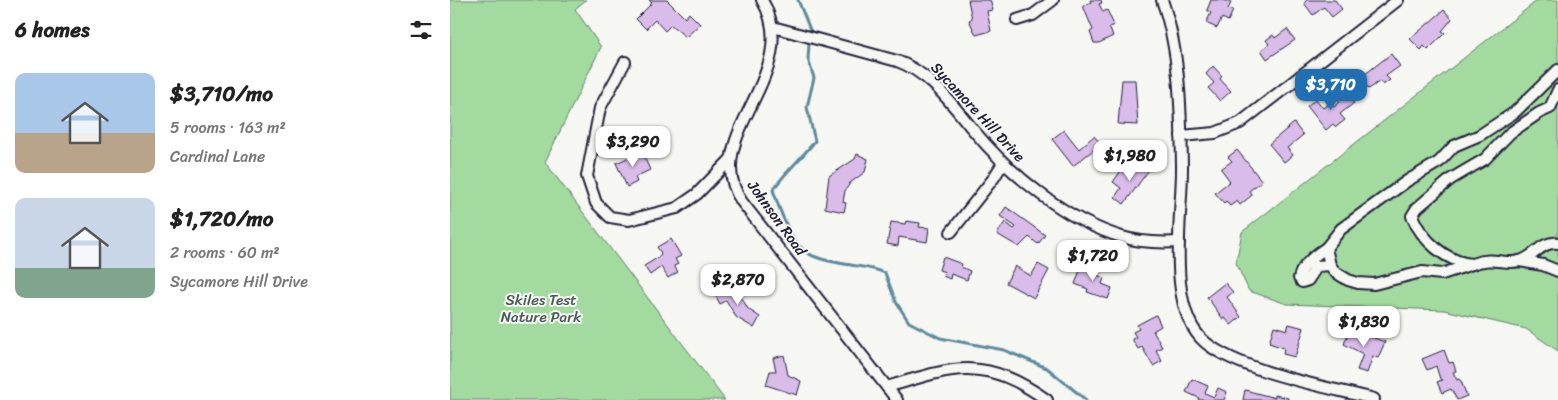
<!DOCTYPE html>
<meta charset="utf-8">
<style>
body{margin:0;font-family:Sriracha,sans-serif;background:#f6f6f6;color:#222;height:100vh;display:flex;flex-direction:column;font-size:19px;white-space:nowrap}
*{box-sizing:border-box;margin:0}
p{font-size:16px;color:#767676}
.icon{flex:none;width:28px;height:28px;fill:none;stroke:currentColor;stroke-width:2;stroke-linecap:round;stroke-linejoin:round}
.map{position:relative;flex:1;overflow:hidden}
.panel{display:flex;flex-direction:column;background:#fff;width:450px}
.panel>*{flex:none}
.price{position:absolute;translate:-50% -42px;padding:0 11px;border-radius:10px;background:#fff;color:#222;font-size:16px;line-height:32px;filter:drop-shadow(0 1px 2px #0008)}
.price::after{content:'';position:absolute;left:50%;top:30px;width:15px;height:11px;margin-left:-8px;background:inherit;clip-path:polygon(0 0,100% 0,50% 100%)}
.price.on{background:#1f6fb2;color:#fff}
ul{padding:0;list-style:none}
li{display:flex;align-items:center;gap:15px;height:125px;padding:0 15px}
li span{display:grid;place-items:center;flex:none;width:140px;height:100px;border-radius:10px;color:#555}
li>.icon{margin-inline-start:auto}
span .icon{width:60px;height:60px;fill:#fffc;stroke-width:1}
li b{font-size:21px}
h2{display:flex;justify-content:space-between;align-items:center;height:60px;padding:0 15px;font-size:21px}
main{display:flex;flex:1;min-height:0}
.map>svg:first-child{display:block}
.green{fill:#a2da9f;stroke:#627e6d}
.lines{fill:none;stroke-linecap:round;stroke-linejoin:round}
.stream{stroke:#5b8a9c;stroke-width:3}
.building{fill:#d9bcea;stroke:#22223b}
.minor-casing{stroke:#22223b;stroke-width:14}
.minor{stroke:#f6f6f2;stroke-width:10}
.labels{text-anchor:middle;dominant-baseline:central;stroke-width:4;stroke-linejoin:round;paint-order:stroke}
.street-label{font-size:15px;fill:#22223b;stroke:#f6f6f2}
.park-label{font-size:15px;fill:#485959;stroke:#f6f6f2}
</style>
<main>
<section class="panel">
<h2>6 homes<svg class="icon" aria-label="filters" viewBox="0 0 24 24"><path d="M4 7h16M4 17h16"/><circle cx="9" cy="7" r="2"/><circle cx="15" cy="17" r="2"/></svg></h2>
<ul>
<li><span style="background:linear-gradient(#a9c7e8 60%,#b9a48a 0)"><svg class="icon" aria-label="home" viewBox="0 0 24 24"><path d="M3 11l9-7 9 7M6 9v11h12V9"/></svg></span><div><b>$3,710/mo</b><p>5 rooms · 163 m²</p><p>Cardinal Lane</p></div></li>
<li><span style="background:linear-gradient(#c9d6e8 70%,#7fa58c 0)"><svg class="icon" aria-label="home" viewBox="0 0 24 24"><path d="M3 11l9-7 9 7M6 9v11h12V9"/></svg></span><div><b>$1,720/mo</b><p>2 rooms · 60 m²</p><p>Sycamore Hill Drive</p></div></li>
</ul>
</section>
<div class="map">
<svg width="1108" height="400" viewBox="0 0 1108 400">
<rect width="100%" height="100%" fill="#f6f6f2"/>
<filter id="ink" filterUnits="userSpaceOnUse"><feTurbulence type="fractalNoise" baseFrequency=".02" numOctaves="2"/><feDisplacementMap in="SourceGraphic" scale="10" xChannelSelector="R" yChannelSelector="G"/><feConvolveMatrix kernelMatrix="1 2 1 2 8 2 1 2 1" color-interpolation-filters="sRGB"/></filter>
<g filter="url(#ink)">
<!-- green -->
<g class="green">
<polygon points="0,0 136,0 125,9 151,47 95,162 275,400 0,400"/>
<polygon points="1088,0 1108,0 1108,351 1076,329 994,310 837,304 799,291 786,263 792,232"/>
</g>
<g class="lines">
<!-- stream -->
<g class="stream">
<polyline points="348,0 361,32"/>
<path d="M359,44L358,59L364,78L357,107L365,141C351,159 335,172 323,190C329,208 340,241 356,252C367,260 388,263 401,265C413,267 423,268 435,273L446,302L459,322L490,338L554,350L597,368L636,400"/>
</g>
</g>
<!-- building -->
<g class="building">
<polygon points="199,0 217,0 235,18 239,13 250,24 236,37 221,25 215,31 205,20 196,29 186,19 202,3"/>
<polygon points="518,0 540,0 543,10 537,11 541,31 526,35 519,20 522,19"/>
<polygon points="640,0 651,0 652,3 649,4 653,12 657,10 664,25 659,27 663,36 649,43 644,43 640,32 643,30 633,6 641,2"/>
<polygon points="761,0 773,0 781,3 778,9 783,11 778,21 772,18 767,28 756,23 761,13 757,10"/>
<polygon points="857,0 885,0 892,9 882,17 874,7 863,15 854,3"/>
<polygon points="994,10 1002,19 992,31 995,33 978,50 974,46 971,50 960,39"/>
<polygon points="837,29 845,40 817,59 811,50 819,44 816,40 823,35 825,38"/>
<polygon points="941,54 950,66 936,76 940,80 933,85 930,81 919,89 910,78"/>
<polygon points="763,66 772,76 770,79 781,91 770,101 758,88 764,83 756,74"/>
<polygon points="672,80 685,80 688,125 668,124"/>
<polygon points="894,91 904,103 890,114 895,120 886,127 883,124 876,130 857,106 866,99 873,108 881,102 884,107 890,102 886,97"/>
<polygon points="844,123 853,135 837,148 843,155 834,162 819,144"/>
<polygon points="614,130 629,149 644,136 651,144 623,166 602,139"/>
<polygon points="787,150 812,181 799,191 802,195 790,205 787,201 780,206 776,201 774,203 765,193 780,181 771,169 782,161 778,157"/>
<polygon points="192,152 200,170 185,177 187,182 177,187 166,163"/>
<polygon points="407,154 418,159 415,172 400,183 395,191 393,202 396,203 394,212 375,208 379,176 405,159"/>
<polygon points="695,163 701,167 674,204 665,197 671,188 663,182 673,168 680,173 684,168 689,171"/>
<polygon points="556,207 595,235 588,244 579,237 569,247 547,234 555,222 564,229 566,227 550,216"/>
<polygon points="456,221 470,223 469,227 479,228 477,242 449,237 448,246 437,244 441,222 455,224"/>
<polygon points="221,239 231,256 225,259 228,264 224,266 228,272 218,278 211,267 200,275 194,266 209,257 211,253 207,247"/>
<polygon points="493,257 512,264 511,267 520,271 517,280 501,274 500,279 493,276 495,272 489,270"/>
<polygon points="633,262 639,265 638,269 645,271 644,274 654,278 652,284 662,288 658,299 637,292 638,289 625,284"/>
<polygon points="588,264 599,270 584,298 556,283 565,266 581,276"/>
<polygon points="775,283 783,292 777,297 791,317 781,325 775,318 773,319 757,297"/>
<polygon points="284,284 298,309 310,317 304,328 286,317 276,300 270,304 265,295"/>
<polygon points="706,315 711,326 703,331 712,347 706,350 712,361 703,366 692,347 688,349 682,339 686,337 683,332 689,329 687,325"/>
<polygon points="839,324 854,328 845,357 833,354 834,348 819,343 824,326 837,330"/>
<polygon points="900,329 935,342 928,358 923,356 917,373 907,370 913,354 894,344"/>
<polygon points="994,350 999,363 1003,362 1006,371 1003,372 1007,380 1010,379 1017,396 1007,400 1001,389 992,393 987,382 992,380 990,379 986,366 977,370 972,359"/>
<polygon points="334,355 338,375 351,381 347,395 316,385 320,371 326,371 323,358"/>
<polygon points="742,379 758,386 755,393 764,397 768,388 777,392 774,400 748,400 749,398 736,392"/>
<polygon points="795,390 825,398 825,395 838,398 838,400 793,400"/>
</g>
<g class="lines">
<!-- minor casing -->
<g class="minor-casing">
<g id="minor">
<path d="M312,0C356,74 247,137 292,202L447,400"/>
<path d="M712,0C730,51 731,110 732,165C733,213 714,309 756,343C792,372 877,387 924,399"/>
<polyline points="567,20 583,15 603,0"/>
<path d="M323,27L447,61C481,73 502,105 525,132C561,175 617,221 672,237C691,243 710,243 729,242"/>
<polyline points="175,62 150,108 137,176 146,203 160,217 179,220 227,208 247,194 281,159"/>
<path d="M1108,70L1065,112L1030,135L1004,146L989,162L957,181L891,229L876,248L880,265L885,272L898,280L908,283L924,284L972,272L992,274L1022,264C996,262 972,240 962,216L967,208L1001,179L1035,159L1060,133L1089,113L1100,108L1108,90"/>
<polyline points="731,136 765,133 790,123 948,0"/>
<polyline points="501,232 543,179 553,163"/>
<path d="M876,248C865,255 852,265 849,278L852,282L858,280L867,266L880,265"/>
<polyline points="1069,261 1093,265 1108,271"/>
<path d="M1022,264C1043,256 1055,265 1070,261C1085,257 1091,241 1108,243"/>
<path d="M437,387C506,366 534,356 597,400"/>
</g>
</g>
<!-- minor -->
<use href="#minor" class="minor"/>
</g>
</g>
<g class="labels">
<!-- street labels -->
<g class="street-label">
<text transform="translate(528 112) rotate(47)">Sycamore Hill Drive</text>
<text transform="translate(327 218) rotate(54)">Johnson Road</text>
</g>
<!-- park labels -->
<g class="park-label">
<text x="91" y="300">Skiles Test<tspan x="91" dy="17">Nature Park</tspan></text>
</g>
</g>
</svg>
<b class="price on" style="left:881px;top:111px">$3,710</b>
<b class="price" style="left:183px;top:168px">$3,290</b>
<b class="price" style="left:680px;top:182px">$1,980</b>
<b class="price" style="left:643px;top:282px">$1,720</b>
<b class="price" style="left:288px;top:306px">$2,870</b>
<b class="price" style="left:914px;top:348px">$1,830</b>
</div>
</main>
